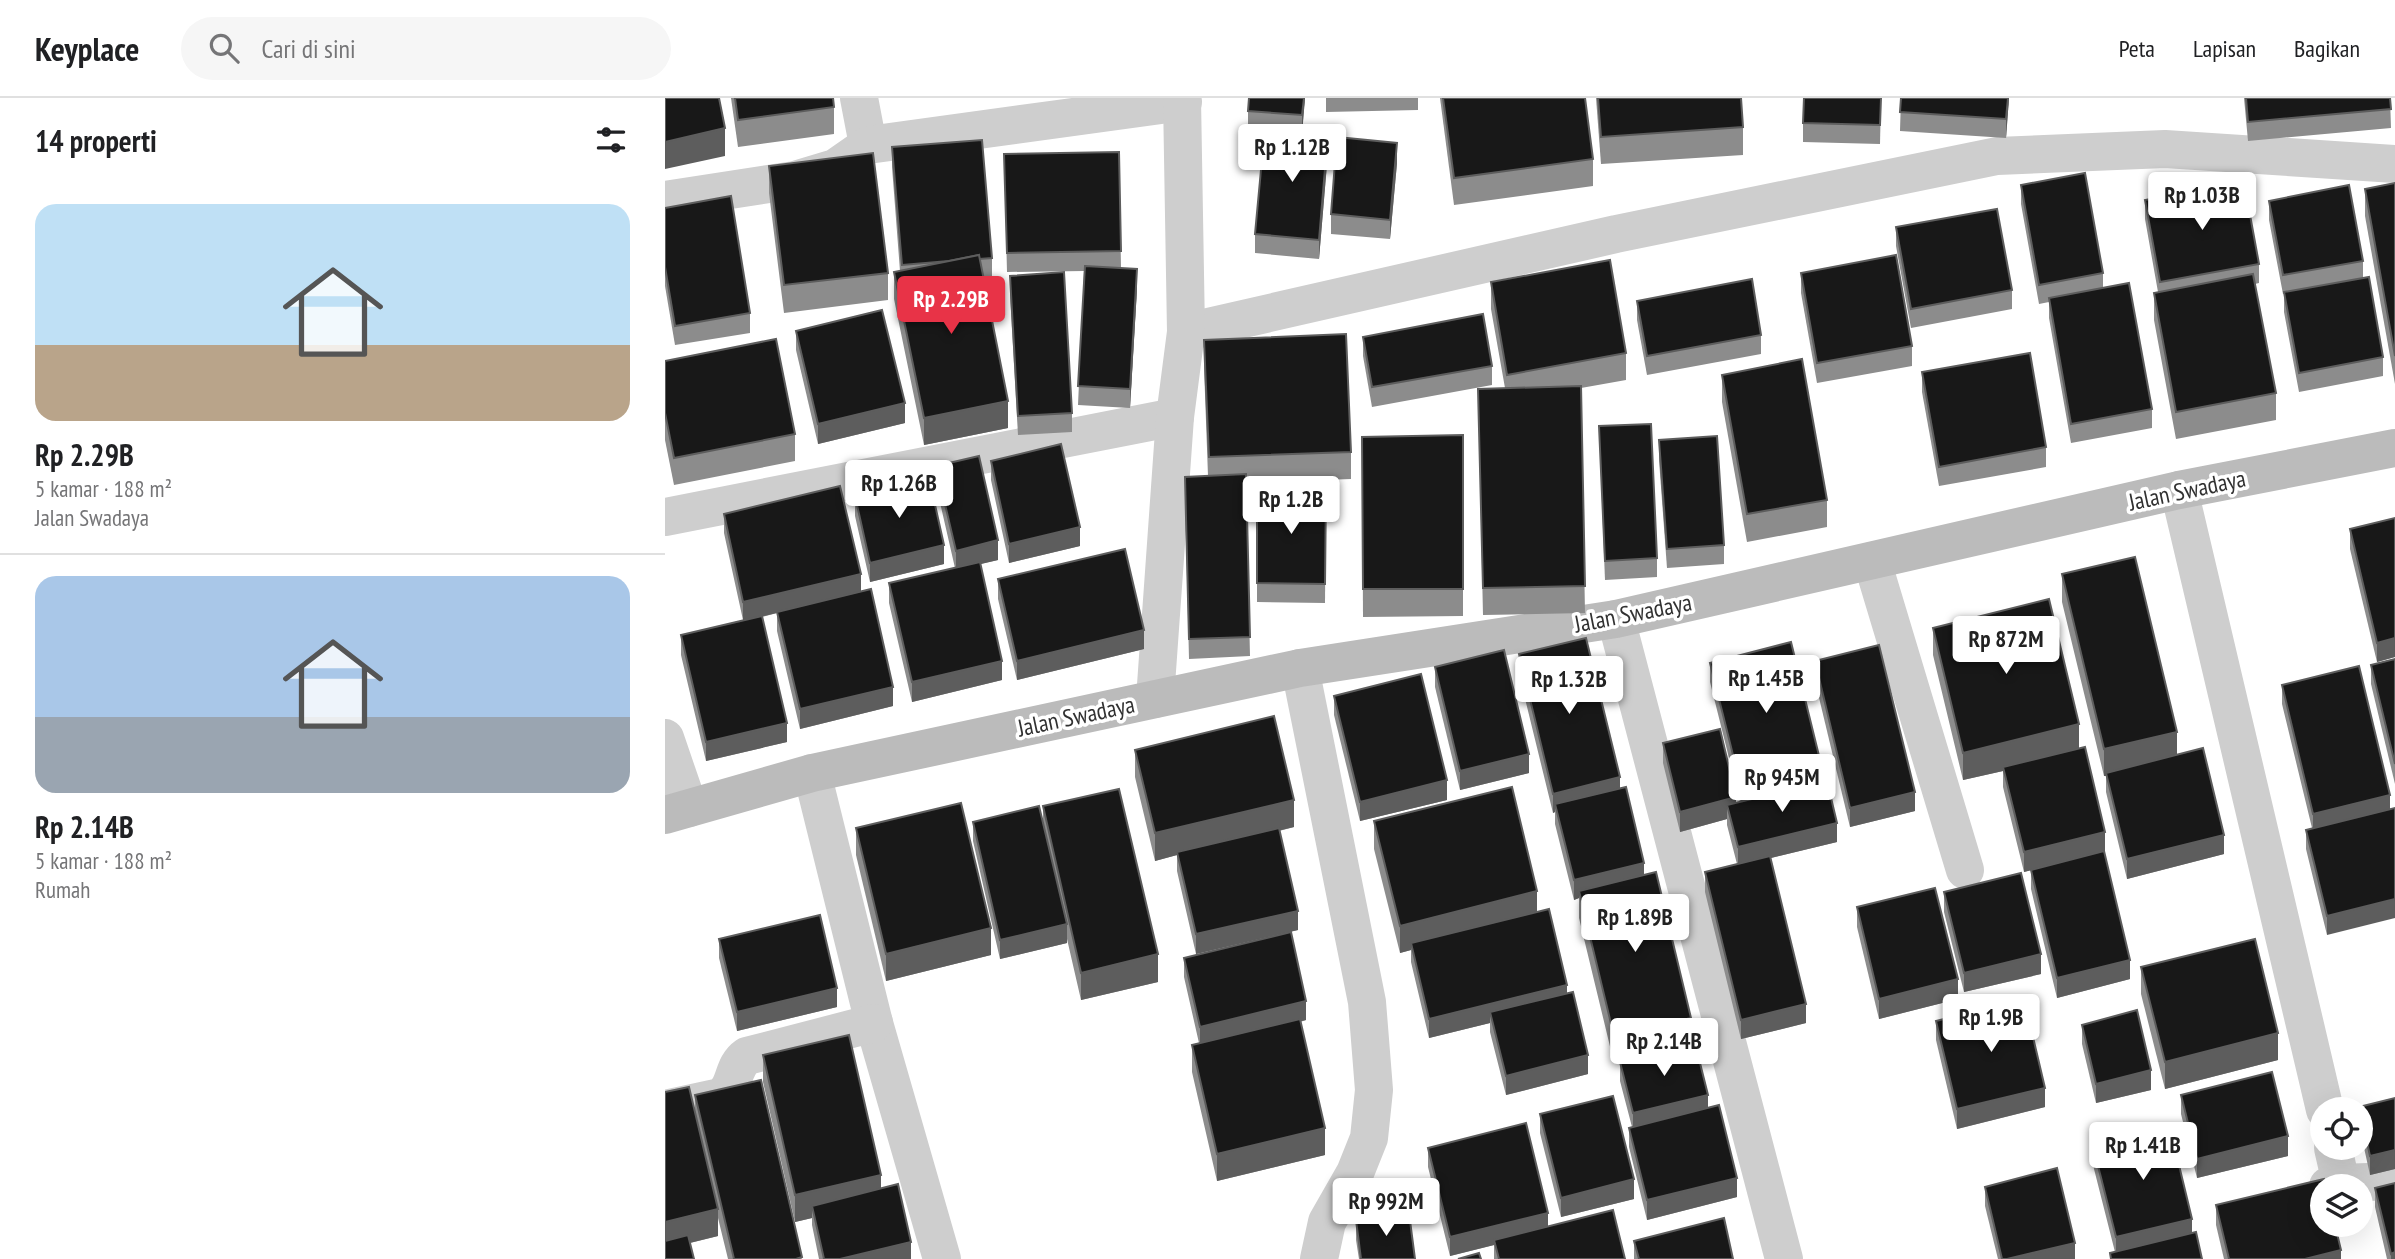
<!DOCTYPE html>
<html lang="id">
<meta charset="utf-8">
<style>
body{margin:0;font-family:"PT Sans Narrow",sans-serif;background:#f6f6f6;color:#202124;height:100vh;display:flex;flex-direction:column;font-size:26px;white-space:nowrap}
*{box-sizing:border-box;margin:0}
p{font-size:23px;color:#757577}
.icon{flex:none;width:38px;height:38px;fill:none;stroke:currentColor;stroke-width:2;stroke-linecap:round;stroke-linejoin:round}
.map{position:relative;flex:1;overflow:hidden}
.panel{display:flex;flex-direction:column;background:#fff;width:665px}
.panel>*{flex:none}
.fabs{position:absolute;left:1645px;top:999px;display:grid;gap:14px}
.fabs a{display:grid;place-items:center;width:63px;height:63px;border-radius:50%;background:#fff;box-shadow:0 7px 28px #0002;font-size:35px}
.price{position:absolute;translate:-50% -60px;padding:0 16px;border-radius:7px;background:#fff;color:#222;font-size:23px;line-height:46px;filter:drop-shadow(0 2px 4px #0008)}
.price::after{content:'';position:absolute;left:50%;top:42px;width:21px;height:16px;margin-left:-10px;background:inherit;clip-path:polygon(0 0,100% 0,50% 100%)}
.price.selected{background:#e83347;color:#fff}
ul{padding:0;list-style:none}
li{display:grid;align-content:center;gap:14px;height:371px;padding:0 35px}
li+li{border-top:2px solid #e0e0e0}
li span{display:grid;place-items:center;height:217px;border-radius:21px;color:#555}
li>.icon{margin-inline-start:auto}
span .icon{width:126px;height:126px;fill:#fffc;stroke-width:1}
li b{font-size:30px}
h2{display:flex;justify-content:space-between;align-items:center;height:84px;padding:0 35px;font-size:30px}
header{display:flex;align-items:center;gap:42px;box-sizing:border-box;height:98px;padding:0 35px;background:#fff;border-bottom:2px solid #e0e0e0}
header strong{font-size:33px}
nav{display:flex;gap:38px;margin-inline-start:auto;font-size:24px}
.search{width:490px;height:63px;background:#f6f6f6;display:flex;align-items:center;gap:18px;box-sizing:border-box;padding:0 24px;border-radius:38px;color:#757577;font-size:26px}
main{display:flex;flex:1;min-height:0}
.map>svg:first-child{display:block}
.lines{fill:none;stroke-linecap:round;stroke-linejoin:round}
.street{stroke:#cecece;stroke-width:38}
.secondary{stroke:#bbb;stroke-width:38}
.wall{fill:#8c8c8c}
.shaded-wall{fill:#5d5d5d}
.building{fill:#181818;stroke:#5d5d5d;stroke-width:2}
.labels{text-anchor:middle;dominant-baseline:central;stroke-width:7;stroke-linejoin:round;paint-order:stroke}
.street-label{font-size:24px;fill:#313131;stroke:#fff}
</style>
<header>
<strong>Keyplace</strong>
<div class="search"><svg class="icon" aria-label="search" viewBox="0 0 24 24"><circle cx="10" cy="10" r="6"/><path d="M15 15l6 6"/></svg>Cari di sini</div>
<nav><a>Peta</a><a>Lapisan</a><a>Bagikan</a></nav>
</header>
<main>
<section class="panel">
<h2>14 properti<svg class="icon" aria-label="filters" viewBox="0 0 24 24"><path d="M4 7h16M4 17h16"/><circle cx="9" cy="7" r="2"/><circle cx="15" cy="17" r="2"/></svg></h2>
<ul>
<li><span style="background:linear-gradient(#bfe0f5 65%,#b9a48a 0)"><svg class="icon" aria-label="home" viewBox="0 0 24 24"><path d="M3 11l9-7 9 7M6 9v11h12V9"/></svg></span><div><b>Rp 2.29B</b><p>5 kamar · 188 m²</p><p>Jalan Swadaya</p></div></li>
<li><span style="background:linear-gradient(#a9c7e8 65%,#9aa5b1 0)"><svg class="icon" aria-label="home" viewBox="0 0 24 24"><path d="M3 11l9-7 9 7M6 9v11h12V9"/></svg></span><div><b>Rp 2.14B</b><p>5 kamar · 188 m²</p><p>Rumah</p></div></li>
</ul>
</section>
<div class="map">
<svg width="1730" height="1161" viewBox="0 0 1730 1161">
<rect width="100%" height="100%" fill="#fff"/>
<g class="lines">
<!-- street -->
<g class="street">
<polyline points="194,0 203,47"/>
<polyline points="0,102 130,82 170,70 203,47 518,4"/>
<polyline points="521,234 951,136 1332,58 1500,51 1730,66"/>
<polyline points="1514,392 1660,1012"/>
<polyline points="0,419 510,319"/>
<polyline points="1207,463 1300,772"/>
<polyline points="951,521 1119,1161"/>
<polyline points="635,570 702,904 709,992 704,1040 690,1075 662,1124 654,1161"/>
<polyline points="490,601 510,319 521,234 517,0"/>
<polyline points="0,640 24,710"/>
<polyline points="147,675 209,925 277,1161"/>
<path d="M0,1011L55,999C72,989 66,969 82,958L209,925"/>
<polyline points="1668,1050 1676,1085"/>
<polyline points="1663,1088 1676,1085 1730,1083"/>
</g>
<!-- secondary -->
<polyline class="secondary" points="0,717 147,675 635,570 951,521 1514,392 1730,350"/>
</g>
<!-- wall -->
<g class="wall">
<polygon points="66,0 168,0 169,9 169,36 73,49"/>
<polygon points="640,0 637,33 663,54 654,161 590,155 590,136 599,34 583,32 583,13"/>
<polygon points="661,0 753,0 753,12 661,14"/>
<polygon points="775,0 920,0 928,61 928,88 789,107"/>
<polygon points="931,0 1076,0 1078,29 1078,57 936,66"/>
<polygon points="1216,0 1215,46 1138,44 1138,25"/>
<polygon points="1236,0 1344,0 1341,40 1235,33"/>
<polygon points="1579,0 1725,0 1726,30 1583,43"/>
<polygon points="227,49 327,160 327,179 318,180 343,330 259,347 229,201 229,174 235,173 227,69"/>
<polygon points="454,54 456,170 472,191 465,310 413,307 419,173 342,174 339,56"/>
<polygon points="732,65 725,141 666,136 666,116"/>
<polygon points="104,68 223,175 223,202 119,215 104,95"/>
<polygon points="1730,85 1730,286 1700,118 1700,91"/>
<polygon points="1356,87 1438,175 1438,190 1487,311 1487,330 1406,345 1384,220 1384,204 1374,206 1356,106"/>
<polygon points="1480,102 1594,166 1594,185 1590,186 1611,295 1611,322 1511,341 1489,222 1489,195 1493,194 1480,121"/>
<polygon points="1604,103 1698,163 1698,180 1718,259 1718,278 1634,294 1619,214 1619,196 1618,196 1604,122"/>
<polygon points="0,110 85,215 85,235 10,247 0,188"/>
<polygon points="1231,129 1347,192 1347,211 1246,230 1231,148"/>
<polygon points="1136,175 1247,248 1247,268 1152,285 1136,195"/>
<polygon points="345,178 407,315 407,334 353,337 345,197"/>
<polygon points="826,184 961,255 961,282 916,290 920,515 818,517 813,291 840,290 826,211"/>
<polygon points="972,203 1096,237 1096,256 982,277 972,222"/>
<polygon points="131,233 240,325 153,346 131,252"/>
<polygon points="698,239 827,268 827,287 707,309 698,258"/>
<polygon points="539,242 686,354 686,381 581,385 585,558 524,561 520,398 543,378 539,269"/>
<polygon points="0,263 130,336 130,363 9,387 0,342"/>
<polygon points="1257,274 1381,349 1381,369 1274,388 1257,294"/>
<polygon points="1057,277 1162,402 1162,429 1082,444 1057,304"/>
<polygon points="934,328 992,460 992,479 940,482"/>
<polygon points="798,337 798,518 698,519 697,339"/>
<polygon points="994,342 1059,447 1059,466 1002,470 994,362"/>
<polygon points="326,363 415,448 344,465 326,382"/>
<polygon points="271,368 333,462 315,466 337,582 247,604 224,505 224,485 290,470 271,387"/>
<polygon points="592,390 661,391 660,505 592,504"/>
<polygon points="190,398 279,466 205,484 190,418"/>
<polygon points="59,416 196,493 228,608 135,631 112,533 112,515 97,519 122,644 41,663 16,557 16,537 78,522 59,435"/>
<polygon points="1730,420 1730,559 1712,564 1685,451 1685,431"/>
<polygon points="1397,476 1512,657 1559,756 1462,781 1441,694 1441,678 1439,678 1397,504"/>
<polygon points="333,481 479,551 352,582 333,501"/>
<polygon points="1268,530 1414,651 1440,753 1437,754 1465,881 1392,900 1366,791 1366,772 1359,774 1338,689 1338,673 1298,682 1268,557"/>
<polygon points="854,556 955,690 1043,1010 1072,1099 982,1122 964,1049 964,1030 967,1029 955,983 955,964 949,965 914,820 914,800 909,802 890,726 890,714 888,715 854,576"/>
<polygon points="1730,561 1730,686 1706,586 1706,567"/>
<polygon points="1150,563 1250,713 1185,729 1150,583"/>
<polygon points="1045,565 1157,684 1172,744 1106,760 1141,925 1076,941 1040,794 1040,774 1072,766 1062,727 1062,721 1015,734 998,665 998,645 1071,705 1075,704 1045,584"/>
<polygon points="1694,568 1662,837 1641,751 1641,732 1647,730 1617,606 1617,587"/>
<polygon points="770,569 864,675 795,692 770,589"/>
<polygon points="669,598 782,702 695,723 669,617"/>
<polygon points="470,652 629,729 614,733 633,832 531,856 512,773 512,757 490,763 470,679"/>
<polygon points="378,708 493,884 416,902 402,841 402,845 335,861 308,743 308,724 378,724"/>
<polygon points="709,723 872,814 902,896 923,976 841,997 825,934 825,925 764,940 746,864 746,852 735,855 709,751"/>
<polygon points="191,730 326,857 221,883 191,757"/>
<polygon points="1279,794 1376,876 1299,894 1279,814"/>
<polygon points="1192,809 1293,901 1214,921 1192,829"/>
<polygon points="54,841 172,909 72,933 54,860"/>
<polygon points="519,860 641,922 635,924 660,1057 552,1083 527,974 527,947 534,945 519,879"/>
<polygon points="1476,869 1613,962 1500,991 1476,896"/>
<polygon points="1271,923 1380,1009 1292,1031 1271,942"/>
<polygon points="1417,927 1486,992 1431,1005 1417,946"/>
<polygon points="98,957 216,1090 246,1161 154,1161 147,1127 147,1120 130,1124 98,984"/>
<polygon points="30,997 137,1161 63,1161 53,1120 53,1138 25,1145 0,1161 30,1015"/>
<polygon points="1516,997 1623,1058 1532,1080 1516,1016"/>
<polygon points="1730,1000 1730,1071 1705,1077 1696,1036 1696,1012 1694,1012 1694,1009"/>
<polygon points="875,1016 969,1101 896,1119 875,1035"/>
<polygon points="1428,1048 1527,1135 1537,1161 1445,1161 1445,1155 1450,1154 1428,1067"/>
<polygon points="763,1050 883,1128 960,1161 829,1161 829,1147 785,1158 763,1069"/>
<polygon points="1320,1089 1410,1161 1333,1161 1320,1108"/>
<polygon points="1710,1090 1730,1161 1722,1161 1710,1109"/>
<polygon points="1551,1107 1676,1161 1559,1161 1551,1127"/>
<polygon points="691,1122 750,1161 694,1161 691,1142"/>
<polygon points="969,1143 1068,1161 969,1161"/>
</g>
<!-- shaded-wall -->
<g class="shaded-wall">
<polygon points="639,0 640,0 637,37 637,17"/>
<polygon points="1343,0 1344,0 1341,40 1341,21"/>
<polygon points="60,30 60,58 0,71 0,44"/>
<polygon points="663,35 663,54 654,161 654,142"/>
<polygon points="732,45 732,65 725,141 725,122"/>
<polygon points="472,171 472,191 465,310 465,291"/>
<polygon points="343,303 343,330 259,347 259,320"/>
<polygon points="240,305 240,325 153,346 153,326"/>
<polygon points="415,429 415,448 344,465 344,446"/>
<polygon points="333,442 333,462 291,472 291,453"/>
<polygon points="279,447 279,466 205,484 205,465"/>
<polygon points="196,476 196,495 78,523 78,504"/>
<polygon points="479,532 479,551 352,582 352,563"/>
<polygon points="1730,540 1730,559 1712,564 1712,545"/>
<polygon points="337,563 337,582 247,604 247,584"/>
<polygon points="228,589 228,608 135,631 135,611"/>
<polygon points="122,625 122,644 41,663 41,644"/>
<polygon points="1414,626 1414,653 1338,669 1338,673 1298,682 1298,655"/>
<polygon points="1512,634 1512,661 1441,675 1441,678 1439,678 1439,651"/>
<polygon points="864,656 864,675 795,692 795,673"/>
<polygon points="1157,670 1157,689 1076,709 1076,689"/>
<polygon points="955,679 955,699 890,706 890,714 888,715 888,696"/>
<polygon points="782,682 782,702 695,723 695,704"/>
<polygon points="1250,694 1250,713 1185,729 1185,710"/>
<polygon points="1725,697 1725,716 1648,735 1648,716"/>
<polygon points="1071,699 1071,719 1062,707 1062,721 1015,734 1015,714"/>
<polygon points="629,702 629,729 513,757 512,754 512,757 490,763 490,735"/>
<polygon points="1172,725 1172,744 1073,768 1073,749"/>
<polygon points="1440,734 1440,753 1359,774 1359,754"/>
<polygon points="1559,737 1559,756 1462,781 1462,761"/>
<polygon points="979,765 979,784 914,793 914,800 909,802 909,782"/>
<polygon points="872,793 872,820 746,845 746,852 735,855 735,828"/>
<polygon points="1730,801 1730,820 1662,837 1662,818"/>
<polygon points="633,813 633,832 531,856 531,836"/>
<polygon points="402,826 402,845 335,861 335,842"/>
<polygon points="326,830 326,857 221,883 221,856"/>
<polygon points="493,856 493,884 416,902 416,875"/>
<polygon points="1376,856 1376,876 1299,894 1299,875"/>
<polygon points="1465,862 1465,881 1392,900 1392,880"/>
<polygon points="1293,881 1293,901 1214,921 1214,901"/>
<polygon points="902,887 902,906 825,914 825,925 764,940 764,921"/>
<polygon points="172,890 172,909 72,933 72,914"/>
<polygon points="641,903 641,922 535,948 535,929"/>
<polygon points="1141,906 1141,925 1076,941 1076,922"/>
<polygon points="1026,920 1026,947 949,965 949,938"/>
<polygon points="1613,935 1613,962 1500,991 1500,964"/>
<polygon points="923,957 923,976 841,997 841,978"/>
<polygon points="1486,972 1486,992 1431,1005 1431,986"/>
<polygon points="1380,990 1380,1009 1292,1031 1292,1011"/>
<polygon points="1043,997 1043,1017 968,1034 968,1015"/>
<polygon points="660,1030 660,1057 552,1083 552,1056"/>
<polygon points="1623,1038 1623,1058 1532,1080 1532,1061"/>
<polygon points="1730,1052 1730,1071 1705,1077 1705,1058"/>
<polygon points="216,1077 216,1104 147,1108 147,1120 130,1124 130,1097"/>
<polygon points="1072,1080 1072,1099 982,1122 982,1102"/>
<polygon points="969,1081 969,1101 896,1119 896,1100"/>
<polygon points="53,1111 53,1138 0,1151 0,1124"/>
<polygon points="883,1115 883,1134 829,1142 829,1147 785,1158 785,1139"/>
<polygon points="1527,1121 1527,1140 1451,1158 1451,1139"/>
<polygon points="246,1144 246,1161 175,1161"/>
<polygon points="1410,1145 1410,1161 1342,1161"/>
<polygon points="1676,1152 1676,1161 1640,1161"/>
<polygon points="1730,1154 1730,1161 1726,1161 1726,1156"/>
</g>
<!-- building -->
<g class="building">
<polygon points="0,0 54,0 60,30 0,44"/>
<polygon points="70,0 168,0 169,9 73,22"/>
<polygon points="584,0 639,0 637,17 583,13"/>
<polygon points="778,0 920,0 928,61 789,80"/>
<polygon points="933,0 1076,0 1078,29 936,39"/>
<polygon points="1139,0 1216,0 1215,27 1138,25"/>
<polygon points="1236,0 1343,0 1341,21 1235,14"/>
<polygon points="1581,0 1725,0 1726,11 1583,24"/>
<polygon points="600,29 663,35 654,142 590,136"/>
<polygon points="672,39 732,45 725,122 666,116"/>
<polygon points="317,42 327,160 314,161 314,157 284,163 237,167 227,49"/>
<polygon points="454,54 456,153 342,155 339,56"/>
<polygon points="208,55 223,175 119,187 104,68"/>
<polygon points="1420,75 1438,175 1374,187 1356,87"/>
<polygon points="1579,84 1594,166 1495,184 1480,102"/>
<polygon points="1730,85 1730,258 1700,91"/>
<polygon points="1684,87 1698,163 1618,177 1604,103"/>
<polygon points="66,98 85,215 10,228 0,169 0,110"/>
<polygon points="1332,111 1347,192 1246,211 1231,129"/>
<polygon points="314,157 343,303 259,320 229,174"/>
<polygon points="1231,157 1247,248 1152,265 1136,175"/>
<polygon points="945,162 961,255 842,277 826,184"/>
<polygon points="420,168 472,171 465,291 413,288"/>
<polygon points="399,174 407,315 353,318 345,178"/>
<polygon points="1588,176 1611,295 1511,314 1489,195"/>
<polygon points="1704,179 1718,259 1634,275 1619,194"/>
<polygon points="1087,181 1096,237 982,258 972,203"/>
<polygon points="1464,185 1487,311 1406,326 1384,200"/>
<polygon points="217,212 240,305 153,326 131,233"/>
<polygon points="818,216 827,268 707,289 698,239"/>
<polygon points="681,236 686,354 544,359 539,242"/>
<polygon points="111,241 130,336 9,360 0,315 0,263"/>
<polygon points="1365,255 1381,349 1274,369 1257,274"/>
<polygon points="1137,261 1162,402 1082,416 1057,277"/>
<polygon points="916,288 920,488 818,490 813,291"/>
<polygon points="986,326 992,460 940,463 934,328"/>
<polygon points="798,337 798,491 698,491 697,339"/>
<polygon points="1052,338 1059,447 1002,451 994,342"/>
<polygon points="396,346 415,429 344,446 326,363"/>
<polygon points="314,358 333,442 291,453 271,368"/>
<polygon points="581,376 585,539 524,541 520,379"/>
<polygon points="264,380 279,447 205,465 190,398"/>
<polygon points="175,388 196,476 78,504 59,416"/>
<polygon points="592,390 661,391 660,486 592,485"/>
<polygon points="1730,420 1730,540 1712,545 1685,431"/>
<polygon points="460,451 479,532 352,563 333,481"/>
<polygon points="1470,459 1512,634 1439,651 1397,476"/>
<polygon points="315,464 337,563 247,584 224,485"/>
<polygon points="206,491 228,589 135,611 112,514"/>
<polygon points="1384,501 1414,626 1298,655 1268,530"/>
<polygon points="97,518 122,625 41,644 16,537"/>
<polygon points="921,540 955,679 888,696 854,556"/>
<polygon points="1126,544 1157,670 1076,689 1045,565"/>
<polygon points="1214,547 1250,694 1185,710 1150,563"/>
<polygon points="839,552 864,656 795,673 770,569"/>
<polygon points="1730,561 1730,666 1706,567"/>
<polygon points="1694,568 1725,697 1648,716 1617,587"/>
<polygon points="756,576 782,682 695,704 669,598"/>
<polygon points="609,618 629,702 490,735 470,652"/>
<polygon points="1055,631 1071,699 1015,714 998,645"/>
<polygon points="1420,649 1440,734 1359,754 1338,669"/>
<polygon points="1538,650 1559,737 1462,761 1441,675"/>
<polygon points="1162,683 1172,725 1073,749 1062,707"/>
<polygon points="847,689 872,793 735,828 709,723"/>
<polygon points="961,689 979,765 909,782 890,706"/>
<polygon points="454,691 493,856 416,875 378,708"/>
<polygon points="296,705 326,830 221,856 191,730"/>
<polygon points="374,708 402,826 335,842 308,724"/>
<polygon points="1730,710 1730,801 1662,818 1641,732"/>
<polygon points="614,730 633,813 531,836 512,754"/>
<polygon points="1439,753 1465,862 1392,880 1366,772"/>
<polygon points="1105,758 1141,906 1076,922 1040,774"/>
<polygon points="991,774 1026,920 949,938 914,793"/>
<polygon points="1356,775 1376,856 1299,875 1279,794"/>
<polygon points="1270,790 1293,881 1214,901 1192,809"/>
<polygon points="884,811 902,887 764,921 746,845"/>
<polygon points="155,817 172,890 72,914 54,841"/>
<polygon points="626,834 641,903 535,929 519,860"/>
<polygon points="1590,841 1613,935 1500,964 1476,869"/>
<polygon points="908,894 923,957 841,978 825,914"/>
<polygon points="1359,901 1380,990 1292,1011 1271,923"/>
<polygon points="1472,912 1486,972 1431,986 1417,927"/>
<polygon points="635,921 660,1030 552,1056 527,947"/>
<polygon points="184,937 216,1077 130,1097 98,957"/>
<polygon points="1030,945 1043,997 968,1015 955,964"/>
<polygon points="1607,974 1623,1038 1532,1061 1516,997"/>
<polygon points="96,982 137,1159 131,1161 69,1161 30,997"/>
<polygon points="24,989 53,1111 0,1124 0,994"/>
<polygon points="948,998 969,1081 896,1100 875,1016"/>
<polygon points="1730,1000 1730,1052 1705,1058 1696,1017 1696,1012 1695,1012 1694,1009"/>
<polygon points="1054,1007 1072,1080 982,1102 964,1030"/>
<polygon points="861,1025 883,1115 785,1139 763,1050"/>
<polygon points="1505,1030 1527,1121 1451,1139 1428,1048"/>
<polygon points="1392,1070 1410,1145 1342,1161 1337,1161 1320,1089"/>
<polygon points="1659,1081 1661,1088 1657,1088 1657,1127 1670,1127 1676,1152 1640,1161 1564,1161 1551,1107"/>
<polygon points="1730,1085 1730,1154 1726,1156 1710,1090"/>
<polygon points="233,1086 246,1144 175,1161 159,1161 147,1108"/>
<polygon points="948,1112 960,1161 834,1161 829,1142"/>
<polygon points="744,1115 750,1161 696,1161 691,1122"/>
<polygon points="1059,1120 1068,1161 974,1161 969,1143"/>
<polygon points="1531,1134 1537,1161 1446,1161 1445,1155"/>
<polygon points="23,1137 29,1161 0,1161 0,1143"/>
<polygon points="814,1155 816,1161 793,1161"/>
</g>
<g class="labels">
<!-- street labels -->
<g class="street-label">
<text transform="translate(1522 392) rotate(-12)">Jalan Swadaya</text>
<text transform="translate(968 515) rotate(-11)">Jalan Swadaya</text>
<text transform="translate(411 618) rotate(-12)">Jalan Swadaya</text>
</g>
</g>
</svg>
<div class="fabs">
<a><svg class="icon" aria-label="locate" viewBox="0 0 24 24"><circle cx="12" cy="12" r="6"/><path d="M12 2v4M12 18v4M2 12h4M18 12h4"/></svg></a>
<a><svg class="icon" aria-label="layers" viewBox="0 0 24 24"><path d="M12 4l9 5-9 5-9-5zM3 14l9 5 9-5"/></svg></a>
</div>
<b class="price" style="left:627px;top:86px">Rp 1.12B</b>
<b class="price" style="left:1537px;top:134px">Rp 1.03B</b>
<b class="price selected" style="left:286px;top:238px">Rp 2.29B</b>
<b class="price" style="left:234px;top:422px">Rp 1.26B</b>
<b class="price" style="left:626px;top:438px">Rp 1.2B</b>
<b class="price" style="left:1341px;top:578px">Rp 872M</b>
<b class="price" style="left:1101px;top:617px">Rp 1.45B</b>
<b class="price" style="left:904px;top:618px">Rp 1.32B</b>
<b class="price" style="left:1117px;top:716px">Rp 945M</b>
<b class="price" style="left:970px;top:856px">Rp 1.89B</b>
<b class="price" style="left:1326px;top:956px">Rp 1.9B</b>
<b class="price" style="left:999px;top:980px">Rp 2.14B</b>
<b class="price" style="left:1478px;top:1084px">Rp 1.41B</b>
<b class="price" style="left:721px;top:1140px">Rp 992M</b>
</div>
</main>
